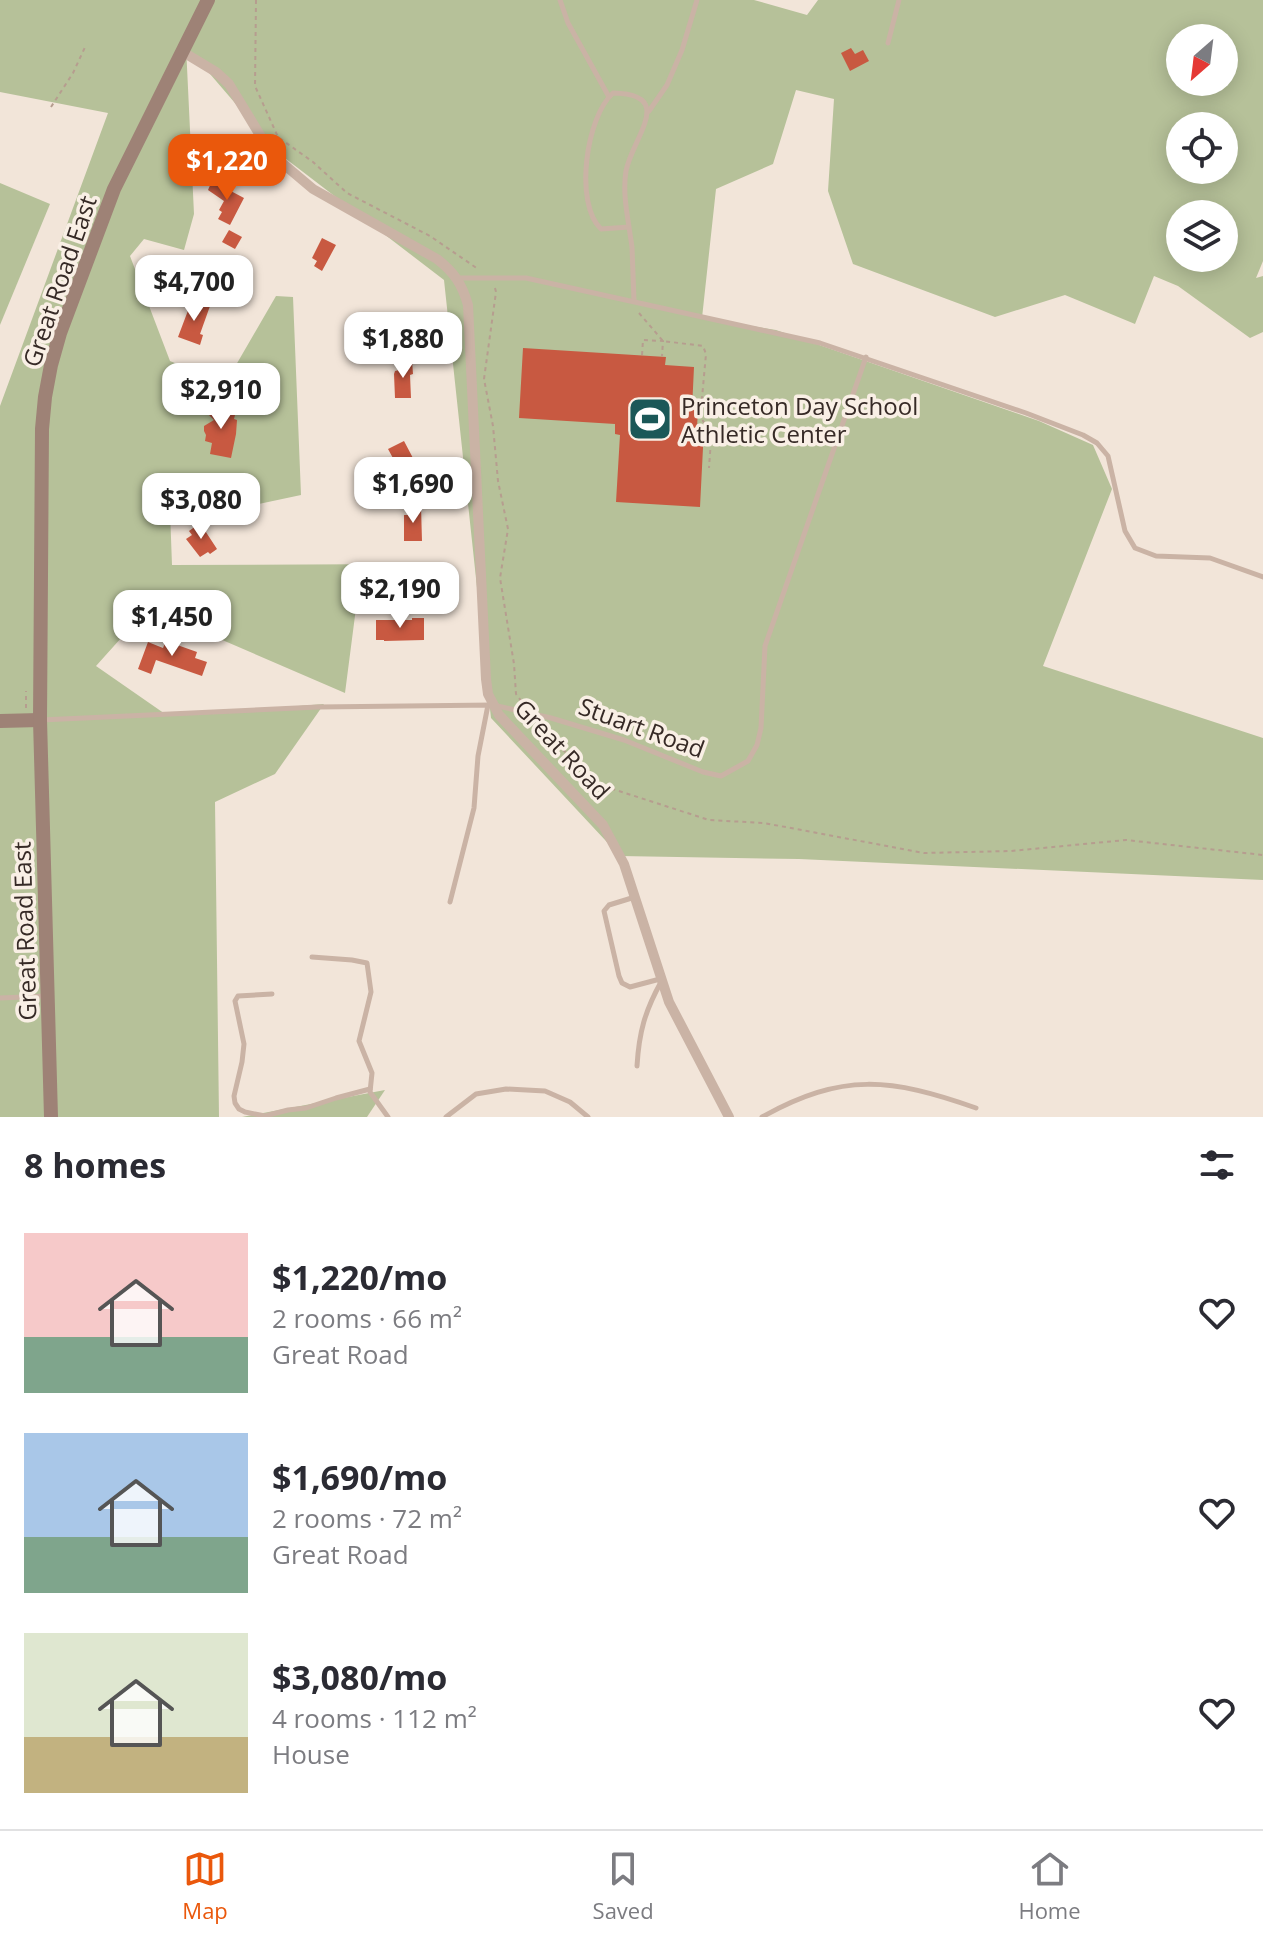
<!DOCTYPE html>
<meta charset="utf-8">
<style>
body{margin:0;font-family:"Open Sans",sans-serif;background:#f7f7f7;color:#2b2b33;height:100vh;display:flex;flex-direction:column;font-size:30px;white-space:nowrap}
*{box-sizing:border-box;margin:0}
p{font-size:26px;color:#7c7c81}
.icon{flex:none;width:44px;height:44px;fill:none;stroke:currentColor;stroke-width:2;stroke-linecap:round;stroke-linejoin:round}
.map{position:relative;height:1117px;overflow:hidden}
.panel{display:flex;flex-direction:column;background:#fff;flex:1}
.panel>*{flex:none}
.needle{width:52px;rotate:208deg}
.controls{position:absolute;left:1166px;top:24px;display:grid;gap:16px}
.controls a{display:grid;place-items:center;width:72px;height:72px;border-radius:50%;background:#fff;box-shadow:0 4px 20px #0003;font-size:40px}
.price{position:absolute;translate:-50% -68px;padding:0 18px;border-radius:16px;background:#fff;color:#222;font-size:26px;line-height:52px;filter:drop-shadow(0 2px 4px #0008)}
.price::after{content:'';position:absolute;left:50%;top:48px;width:24px;height:18px;margin-left:-12px;background:inherit;clip-path:polygon(0 0,100% 0,50% 100%)}
.price.on{background:#ea580c;color:#fff}
ul{padding:0;list-style:none}
li{display:flex;align-items:center;gap:24px;height:200px;padding:0 24px}
li span{display:grid;place-items:center;flex:none;width:224px;height:160px;border-radius:0px;color:#555}
li>.icon{margin-inline-start:auto}
span .icon{width:96px;height:96px;fill:#fffc;stroke-width:1}
li b{font-size:34px}
h2{display:flex;justify-content:space-between;align-items:center;height:96px;padding:0 24px;font-size:34px}
.dock{display:flex;justify-content:space-around;align-items:center;height:112px;border-top:2px solid #e1e1e2;background:#fff;font-size:22px;color:#7c7c81}
.dock a{display:grid;justify-items:center;gap:4px}
.dock .on{color:#ea580c}
.map>svg:first-child{display:block}
.green{fill:#b6c199;fill-rule:evenodd}
.building{fill:#c85941}
.lines{fill:none;stroke-linecap:round;stroke-linejoin:round}
.path{stroke:#b69d8f;stroke-width:2;stroke-dasharray:4 4;stroke-linecap:butt}
.lane{stroke:#cab3a5;stroke-width:5}
.street{stroke:#cab3a5;stroke-width:10}
.secondary{stroke:#9e8276;stroke-width:14}
.labels{text-anchor:middle;dominant-baseline:central;stroke-width:7;stroke-linejoin:round;paint-order:stroke}
.street-label{font-size:24px;fill:#362a26;stroke:#f9efe5}
.poi-label{font-size:24px;fill:#362a26;stroke:#f9efe5;text-anchor:start}
</style>
<div class="map">
<svg width="1263" height="1117" viewBox="0 0 1263 1117">
<rect width="100%" height="100%" fill="#f2e5d9"/>
<!-- green -->
<g class="green">
<path d="M0,0H754L807,15L818,0H1263V261L1256,278L1263,276V332L1250,338L1178,286L1154,276L1135,324L1065,295L995,317L853,264L828,191L834,99L796,90L773,164L716,189L702,318L776,330L1039,421L1093,445L1112,489L1043,666L1263,738V880L799,859L620,856L491,718L444,280L277,152L186,46L194,214L184,250L144,239L130,256L170,361L225,384L276,296L293,297L301,495L254,505L169,483L172,565L411,564L458,585L444,603L356,608L345,693L148,608L96,666L168,716L324,704L275,774L215,802L219,1117H0V406L108,113L0,92ZM1180,38H1224V82H1180ZM1180,126H1224V170H1180ZM1180,214H1224V258H1180Z"/>
<polygon points="0,183 50,204 0,325"/>
<polygon points="385,1090 367,1117 242,1117"/>
</g>
<!-- building -->
<g class="building">
<polygon points="851,48 855,54 863,50 869,61 850,71 841,53"/>
<polygon points="212,181 244,198 230,225 218,219 222,212 219,210 224,201 208,190"/>
<polygon points="229,230 242,237 235,249 222,242"/>
<polygon points="322,238 336,245 322,271 314,266 317,261 312,258"/>
<polygon points="192,300 210,306 200,334 203,335 200,345 178,337"/>
<polygon points="523,348 666,357 665,365 694,367 692,409 698,410 697,427 704,428 700,507 616,502 620,435 615,434 615,424 519,418"/>
<polygon points="412,360 413,374 410,375 411,398 395,398 394,374 395,371 399,370 398,361"/>
<polygon points="212,405 236,411 234,419 237,420 236,434 231,458 210,454 212,443 205,441 206,435 204,431 204,426 214,420 207,413 208,408"/>
<polygon points="404,441 414,460 411,462 418,475 406,482 388,449"/>
<polygon points="409,506 421,506 422,541 404,541 404,515 409,515"/>
<polygon points="200,523 217,549 210,554 208,552 200,557 186,539 192,535 189,531"/>
<polygon points="412,618 424,618 424,640 384,641 384,640 376,640 376,620 412,620"/>
<polygon points="166,641 197,652 195,658 207,662 202,676 156,660 151,674 138,669 148,642 163,648"/>
</g>
<g class="lines">
<!-- path -->
<g class="path">
<polyline points="256,0 255,86 278,137 313,162 347,193 430,236 478,269"/>
<polyline points="51,107 73,73 86,45"/>
<polyline points="495,288 496,292 484,379 493,426 498,481 508,529 500,578 514,664 516,694 522,702"/>
<polyline points="639,313 663,341 703,346 706,354 701,409 703,421 708,429 711,439 709,468"/>
<polyline points="642,355 643,340 663,341 662,356"/>
<polyline points="26,708 26,691"/>
<polyline points="541,726 594,783 709,820 764,823 924,853 1011,851 1126,840 1263,855"/>
</g>
<!-- lane -->
<g class="lane">
<polyline points="560,0 568,23 609,97"/>
<polyline points="888,43 899,0"/>
<polyline points="649,111 667,85 682,50 697,0"/>
<path d="M629,227C626,208 623,189 626,171C632,138 677,94 613,93C586,117 574,204 601,229L629,227L632,247L634,301"/>
<polyline points="458,278 526,278 820,343 1026,413 1083,435 1097,443 1108,456 1125,531 1135,548 1156,556 1210,558 1263,577"/>
<polyline points="41,720 318,707 493,705 551,718 624,740 703,772 721,776 748,761 757,745 761,728 765,646 866,357"/>
<polyline points="635,897 609,905 604,911 619,976 622,983 630,987 660,979"/>
<polyline points="450,902 474,808 478,756 488,705"/>
<polyline points="312,957 352,960 367,963 371,992 359,1041 372,1073 370,1092 388,1117"/>
<polyline points="272,994 238,996 235,1001 244,1044 242,1062 234,1096 235,1103 239,1109 245,1112 265,1116 288,1110 306,1108 336,1098 370,1089"/>
<polyline points="0,998 47,996"/>
<path d="M637,1066C639,1032 645,1011 661,982"/>
<polyline points="446,1117 476,1094 506,1089 545,1091 570,1102 588,1117"/>
<path d="M762,1117C843,1072 890,1078 976,1108"/>
</g>
<!-- street -->
<path class="street" d="M183,52L216,72L229,84L266,145L281,162L313,189L437,259C454,272 462,284 468,305L486,679L488,694L499,715L603,825L624,864L669,1002L729,1117"/>
<!-- secondary -->
<g class="secondary">
<polyline points="0,721 40,720"/>
<polyline points="51,1117 40,720 42,429 45,397 51,365 60,333 114,189 208,0"/>
</g>
</g>
<!-- icons -->
<defs>
<g id="stadium-square" transform="scale(2.3)"><rect x="-9" y="-9" width="18" height="18" rx="4" fill="#1b5858" stroke="#f9efe5"/><path d="M0-5a6.5 5 0 1 0 0 10a6.5 5 0 1 0 0-10ZM-3.5-1.8h7v3.6h-7Z" fill="#fff"/></g>
</defs>
<g fill-rule="evenodd">
<use href="#stadium-square" x="650" y="419"/>
</g>
<g class="labels">
<!-- street labels -->
<g class="street-label">
<text transform="translate(59 281) rotate(-71)">Great Road East</text>
<text transform="translate(642 727) rotate(20)">Stuart Road</text>
<text transform="translate(563 749) rotate(47)">Great Road</text>
<text transform="translate(24 931) rotate(-92)">Great Road East</text>
</g>
<!-- poi labels -->
<g class="poi-label">
<text x="681" y="405">Princeton Day School<tspan x="681" dy="28">Athletic Center</tspan></text>
</g>
</g>
</svg>
<div class="controls">
<a><svg class="needle" viewBox="-14 -14 28 28"><path d="M0-13l5 13h-10z" fill="#e53935"/><path d="M0 13l5-13h-10z" fill="#7c7c81"/></svg></a>
<a><svg class="icon" aria-label="locate" viewBox="0 0 24 24"><circle cx="12" cy="12" r="6"/><path d="M12 2v4M12 18v4M2 12h4M18 12h4"/></svg></a>
<a><svg class="icon" aria-label="layers" viewBox="0 0 24 24"><path d="M12 4l9 5-9 5-9-5zM3 14l9 5 9-5"/></svg></a>
</div>
<b class="price on" style="left:227px;top:202px">$1,220</b>
<b class="price" style="left:194px;top:323px">$4,700</b>
<b class="price" style="left:403px;top:380px">$1,880</b>
<b class="price" style="left:221px;top:431px">$2,910</b>
<b class="price" style="left:413px;top:525px">$1,690</b>
<b class="price" style="left:201px;top:541px">$3,080</b>
<b class="price" style="left:400px;top:630px">$2,190</b>
<b class="price" style="left:172px;top:658px">$1,450</b>
</div>
<section class="panel">
<h2>8 homes<svg class="icon" aria-label="filters" viewBox="0 0 24 24"><path d="M4 7h16M4 17h16"/><circle cx="9" cy="7" r="2"/><circle cx="15" cy="17" r="2"/></svg></h2>
<ul>
<li><span style="background:linear-gradient(#f6c9c9 65%,#7fa58c 0)"><svg class="icon" aria-label="home" viewBox="0 0 24 24"><path d="M3 11l9-7 9 7M6 9v11h12V9"/></svg></span><div><b>$1,220/mo</b><p>2 rooms · 66 m²</p><p>Great Road</p></div><svg class="icon" aria-label="heart" viewBox="0 0 24 24"><path d="M12 20l-8-8c-3-5 5-10 8-4 3-6 11-1 8 4z"/></svg></li>
<li><span style="background:linear-gradient(#a9c7e8 65%,#7fa58c 0)"><svg class="icon" aria-label="home" viewBox="0 0 24 24"><path d="M3 11l9-7 9 7M6 9v11h12V9"/></svg></span><div><b>$1,690/mo</b><p>2 rooms · 72 m²</p><p>Great Road</p></div><svg class="icon" aria-label="heart" viewBox="0 0 24 24"><path d="M12 20l-8-8c-3-5 5-10 8-4 3-6 11-1 8 4z"/></svg></li>
<li><span style="background:linear-gradient(#dfe7d0 65%,#c2b280 0)"><svg class="icon" aria-label="home" viewBox="0 0 24 24"><path d="M3 11l9-7 9 7M6 9v11h12V9"/></svg></span><div><b>$3,080/mo</b><p>4 rooms · 112 m²</p><p>House</p></div><svg class="icon" aria-label="heart" viewBox="0 0 24 24"><path d="M12 20l-8-8c-3-5 5-10 8-4 3-6 11-1 8 4z"/></svg></li>
</ul>
</section>
<nav class="dock">
<a class="on"><svg class="icon" aria-label="map" viewBox="0 0 24 24"><path d="M3 6l6-2 6 2 6-2v14l-6 2-6-2-6 2zM9 4v14M15 6v14"/></svg>Map</a>
<a><svg class="icon" aria-label="saved" viewBox="0 0 24 24"><path d="M7 4h10v16l-5-4-5 4z"/></svg>Saved</a>
<a><svg class="icon" aria-label="home" viewBox="0 0 24 24"><path d="M3 11l9-7 9 7M6 9v11h12V9"/></svg>Home</a>
</nav>
